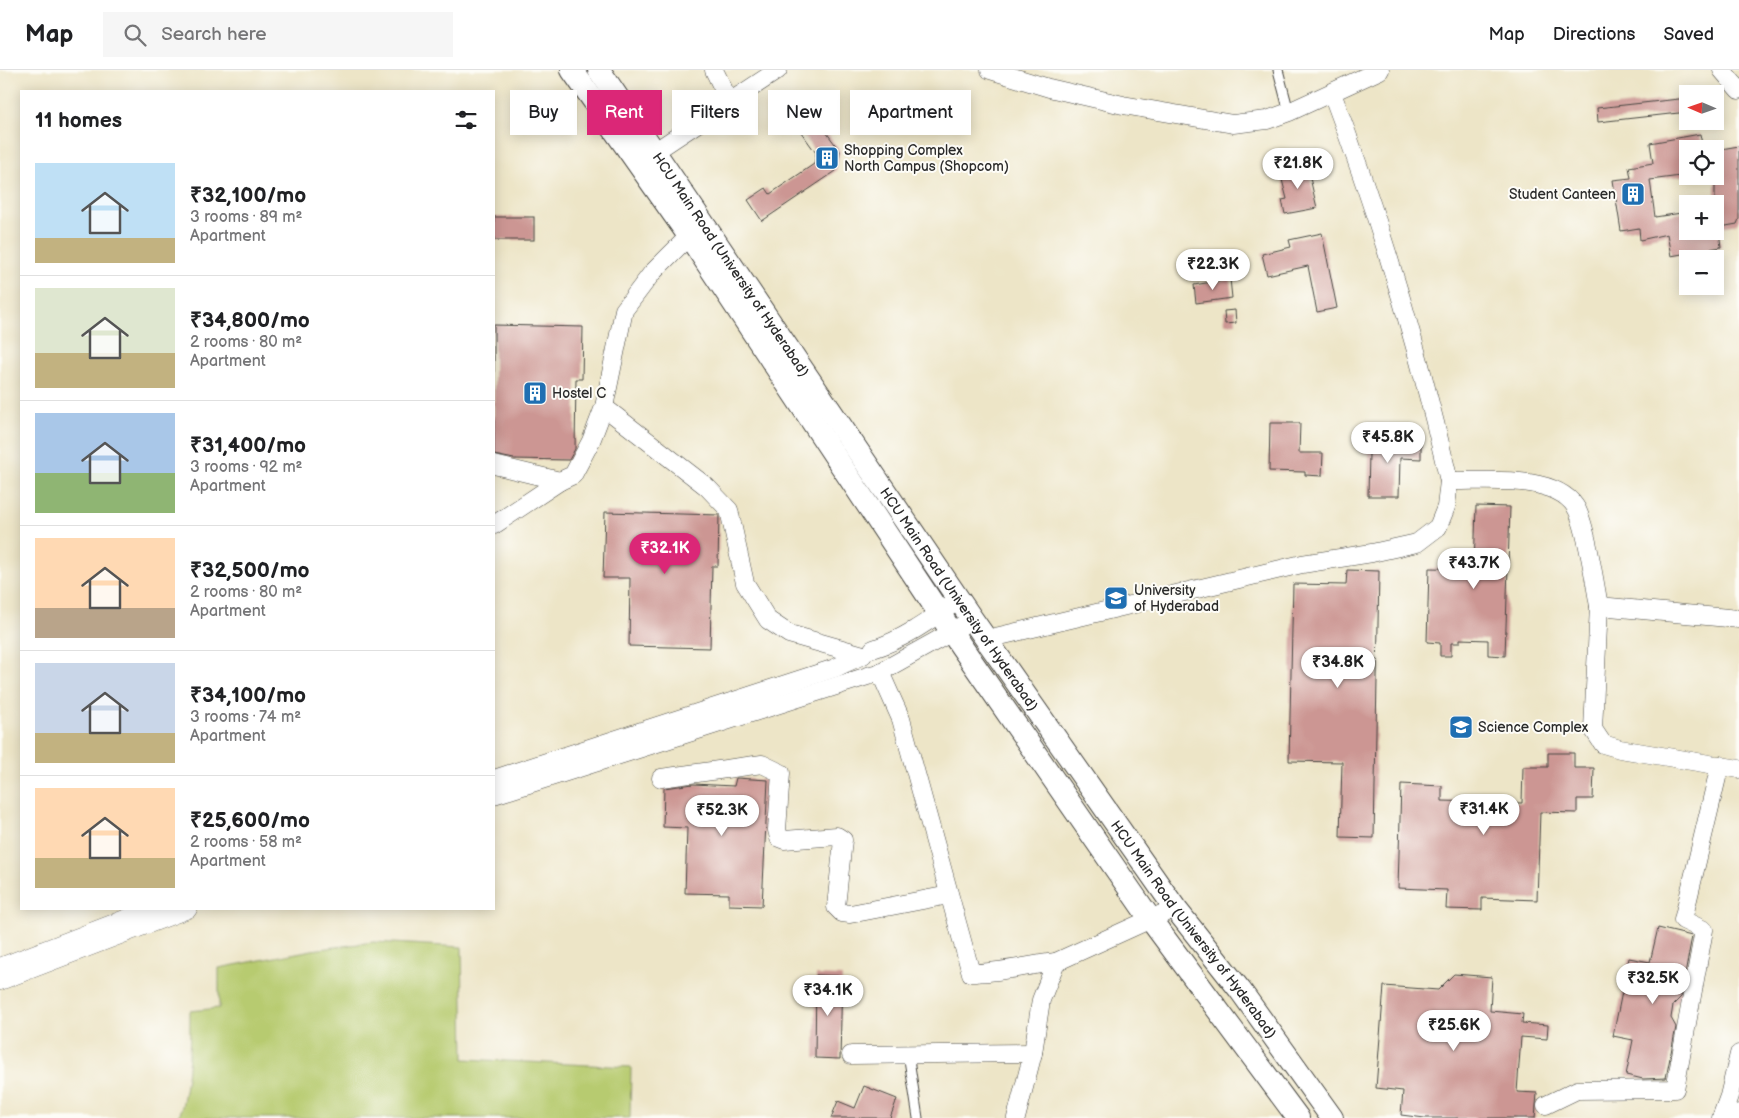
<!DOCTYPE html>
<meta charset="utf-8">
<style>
body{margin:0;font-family:"Balsamiq Sans",sans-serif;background:#f6f6f6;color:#202124;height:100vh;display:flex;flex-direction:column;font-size:19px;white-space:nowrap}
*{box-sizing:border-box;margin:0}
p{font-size:16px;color:#757577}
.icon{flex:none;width:28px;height:28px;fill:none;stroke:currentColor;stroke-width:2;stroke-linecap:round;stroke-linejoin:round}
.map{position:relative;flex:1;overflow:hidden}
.side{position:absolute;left:20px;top:20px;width:475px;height:820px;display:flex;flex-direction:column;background:#fff;border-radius:0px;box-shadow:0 2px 12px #0003}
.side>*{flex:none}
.top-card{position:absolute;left:510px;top:20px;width:475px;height:45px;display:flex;gap:10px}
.needle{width:32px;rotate:272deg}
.tools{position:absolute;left:1679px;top:15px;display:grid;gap:10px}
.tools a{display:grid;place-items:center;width:45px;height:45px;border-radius:0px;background:#fff;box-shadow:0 2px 12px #0003;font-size:25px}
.price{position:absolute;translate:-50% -42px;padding:0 11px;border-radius:18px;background:#fff;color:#222;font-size:16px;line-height:32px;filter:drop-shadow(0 1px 2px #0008)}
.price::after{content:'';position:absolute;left:50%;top:30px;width:15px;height:11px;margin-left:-8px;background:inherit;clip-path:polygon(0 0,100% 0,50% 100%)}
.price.selected{background:#db2777;color:#fff}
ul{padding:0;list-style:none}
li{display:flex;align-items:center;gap:15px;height:125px;padding:0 15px}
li+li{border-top:1px solid #e0e0e0}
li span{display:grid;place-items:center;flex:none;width:140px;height:100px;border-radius:0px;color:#555}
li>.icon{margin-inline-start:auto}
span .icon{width:60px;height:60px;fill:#fffc;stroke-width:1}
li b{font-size:21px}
h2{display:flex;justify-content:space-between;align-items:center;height:60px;padding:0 15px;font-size:21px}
.tag{padding:0 18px;border-radius:0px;background:#fff;box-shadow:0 2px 12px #0003;font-size:18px;line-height:45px}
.tag.selected{background:#db2777;color:#fff}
header{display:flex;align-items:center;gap:30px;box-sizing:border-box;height:70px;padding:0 25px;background:#fff;border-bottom:1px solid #e0e0e0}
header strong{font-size:24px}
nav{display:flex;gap:28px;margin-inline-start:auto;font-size:18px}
.search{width:350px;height:45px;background:#f6f6f6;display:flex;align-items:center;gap:12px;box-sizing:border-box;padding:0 18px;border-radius:0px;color:#757577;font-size:19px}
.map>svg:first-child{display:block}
.green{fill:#b7cb6f;stroke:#717b4d}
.building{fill:#cc9693}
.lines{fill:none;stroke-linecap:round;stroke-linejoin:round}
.service-casing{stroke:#484742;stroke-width:11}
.minor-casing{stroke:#484742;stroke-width:19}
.tertiary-casing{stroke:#484742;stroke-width:24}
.service{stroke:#fff;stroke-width:9}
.minor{stroke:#fff;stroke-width:18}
.tertiary{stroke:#fff;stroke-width:22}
.labels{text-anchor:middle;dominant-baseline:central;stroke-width:4;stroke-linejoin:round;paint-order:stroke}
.poi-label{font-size:14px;fill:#2b2b2b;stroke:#fdfcf7;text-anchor:start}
.street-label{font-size:14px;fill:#2b2b2b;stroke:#fdfcf7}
</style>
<header>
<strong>Map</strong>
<div class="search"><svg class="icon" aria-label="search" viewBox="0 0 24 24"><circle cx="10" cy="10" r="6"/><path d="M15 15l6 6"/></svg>Search here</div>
<nav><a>Map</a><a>Directions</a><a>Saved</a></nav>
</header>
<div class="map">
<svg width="1739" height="1048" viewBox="0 0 1739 1048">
<rect width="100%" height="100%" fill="#fdfcf7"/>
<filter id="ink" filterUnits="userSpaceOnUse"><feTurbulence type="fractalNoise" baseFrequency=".02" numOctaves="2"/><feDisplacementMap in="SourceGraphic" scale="10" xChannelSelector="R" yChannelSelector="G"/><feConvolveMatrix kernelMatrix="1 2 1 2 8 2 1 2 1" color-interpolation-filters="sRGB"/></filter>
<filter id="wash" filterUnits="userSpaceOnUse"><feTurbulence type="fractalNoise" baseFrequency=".0096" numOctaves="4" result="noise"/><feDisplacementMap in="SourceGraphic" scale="20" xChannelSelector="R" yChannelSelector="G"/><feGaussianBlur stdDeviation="1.12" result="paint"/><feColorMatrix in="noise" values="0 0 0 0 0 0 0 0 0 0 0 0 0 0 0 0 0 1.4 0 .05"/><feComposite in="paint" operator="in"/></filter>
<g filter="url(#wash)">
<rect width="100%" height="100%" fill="#ede5c7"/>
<!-- green -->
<path class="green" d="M374,872L462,877L464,989L631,997L630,1048H179C189,1012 190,978 190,941L219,938V898L312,880Z"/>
<g id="blocks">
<!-- building -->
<g class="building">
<polygon points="1688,28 1688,42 1598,52 1597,38"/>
<polygon points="807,36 840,81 836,101 762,151 748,130 766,118 770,124 814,94 816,83 791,48"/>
<polygon points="1700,64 1703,79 1688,79 1688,105 1650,110 1655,147 1688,142 1688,161 1719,161 1721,177 1671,186 1667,164 1640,170 1639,158 1621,161 1613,110 1631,108 1629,97 1653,93 1650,73"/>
<polygon points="1739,76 1739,149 1737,154 1715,158 1715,80"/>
<polygon points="1307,95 1317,138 1285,144 1282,130 1287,129 1280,102"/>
<rect x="494" y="147" width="40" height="23"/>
<polygon points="1322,163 1337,238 1317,242 1308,196 1267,205 1262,184 1291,177 1289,170"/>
<polygon points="1230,209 1232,228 1196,233 1194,215"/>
<polygon points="1235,240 1236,253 1225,254 1224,241"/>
<polygon points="494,255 583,257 582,309 576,309 575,379 569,390 514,389 494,385"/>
<polygon points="1270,353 1300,353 1299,383 1323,383 1322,406 1305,405 1305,402 1269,401"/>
<polygon points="1364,368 1421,371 1421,389 1400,388 1399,426 1368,426 1369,383 1364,383"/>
<polygon points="1476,436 1510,437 1505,586 1488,585 1488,570 1460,569 1460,573 1451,573 1451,586 1440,586 1440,573 1427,572 1429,498 1474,499"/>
<polygon points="605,442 719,445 718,496 712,496 710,578 629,576 630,508 603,508"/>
<polygon points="1347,500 1379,501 1374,768 1340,767 1342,692 1289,691 1293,514 1346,515"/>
<polygon points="1548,683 1574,683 1574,698 1594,698 1593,729 1577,729 1577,743 1540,742 1537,830 1482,828 1482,840 1446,839 1447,820 1398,818 1401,714 1442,716 1442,731 1522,733 1523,697 1548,697"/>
<polygon points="736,708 768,710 762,836 729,835 729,824 685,823 687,758 663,757 664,718 693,714 734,716"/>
<polygon points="1658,858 1692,866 1681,927 1673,935 1671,948 1676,957 1666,1008 1643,1009 1626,1005 1633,970 1613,966 1629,888 1650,892"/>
<polygon points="1454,904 1492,907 1490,941 1523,944 1522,953 1548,955 1547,969 1521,967 1517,1022 1537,1023 1535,1048 1425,1048 1401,1045 1403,1021 1376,1018 1384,916 1438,920"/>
<polygon points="816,905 842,906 840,989 815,988"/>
<polygon points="864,1016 897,1029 890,1048 831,1048 838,1031 855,1038"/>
</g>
</g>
</g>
<g filter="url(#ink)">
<use href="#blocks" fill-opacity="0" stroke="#484742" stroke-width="1"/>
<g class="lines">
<!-- service casing -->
<g class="service-casing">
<g id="service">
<polyline points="1278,0 1289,42"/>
<polyline points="908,983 918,1048"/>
</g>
</g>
<!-- minor casing -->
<g class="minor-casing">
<g id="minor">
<polyline points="714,0 730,33"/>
<polyline points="990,0 1049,18 1123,35 1233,54 1267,50 1289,42 1380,0"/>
<polyline points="1722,0 1739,20"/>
<path d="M1332,23C1380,150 1419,280 1449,411"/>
<polyline points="645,88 778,0"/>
<polyline points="604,337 707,417 729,440 745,513 768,550 789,564 863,585"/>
<polyline points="494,395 560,411 494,455"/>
<polyline points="560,411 573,405 591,371 604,337 624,240 652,203 689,166"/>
<polyline points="1739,549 1599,536 1593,659 1603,674 1620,679 1739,699"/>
<path d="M987,569L1302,494L1372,483L1417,473L1438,457L1446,437L1449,411C1484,412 1553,403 1575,436C1586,452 1595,515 1599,536"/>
<path d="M873,579C903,570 933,548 959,530"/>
<polyline points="882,601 952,562 972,549"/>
<path d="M880,602L901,649L971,903C1000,903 1028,895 1056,892"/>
<polyline points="661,708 762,694 781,703 777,760 779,768 784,770 837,766 843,770 836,837 842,843 850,844 949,825"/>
<polyline points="494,709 835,598 863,585"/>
<polyline points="494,725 874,604"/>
<polyline points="0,897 151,839"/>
<polyline points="0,911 188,839"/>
<polyline points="851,985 1033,983"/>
<polyline points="1546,1035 1577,1020 1675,1019 1704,860 1683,850 1720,695"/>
<polyline points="1016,1048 1033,983 1041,930 1056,892 1175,838"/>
<polyline points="1721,1048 1729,1026 1739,984"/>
<polyline points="1737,1048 1739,1043"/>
</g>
</g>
<!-- tertiary casing -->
<g class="tertiary-casing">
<g id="tertiary">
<polyline points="572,0 689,166 961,576 1151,850 1298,1048"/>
<path id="s1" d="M599,0L972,549L1175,838L1240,920L1332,1048"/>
</g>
</g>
<!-- service -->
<use href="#service" class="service"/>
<!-- minor -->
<use href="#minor" class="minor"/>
<!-- tertiary -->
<use href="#tertiary" class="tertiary"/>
</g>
</g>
<!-- icons -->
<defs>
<g id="building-square" transform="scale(1.25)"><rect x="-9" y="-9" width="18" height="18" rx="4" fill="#1f6fb2" stroke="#fdfcf7"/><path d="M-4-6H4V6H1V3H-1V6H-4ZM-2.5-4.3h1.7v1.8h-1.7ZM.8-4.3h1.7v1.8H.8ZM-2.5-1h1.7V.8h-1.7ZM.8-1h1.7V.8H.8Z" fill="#fff"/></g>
<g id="university-square" transform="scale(1.25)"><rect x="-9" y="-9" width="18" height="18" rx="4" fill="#1f6fb2" stroke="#fdfcf7"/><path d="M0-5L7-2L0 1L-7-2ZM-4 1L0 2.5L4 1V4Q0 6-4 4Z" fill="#fff"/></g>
</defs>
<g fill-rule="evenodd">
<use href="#building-square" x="827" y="88"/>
<use href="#building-square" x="1633" y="124"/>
<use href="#building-square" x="535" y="323"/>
<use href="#university-square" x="1116" y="528"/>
<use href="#university-square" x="1461" y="657"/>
</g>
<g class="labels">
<!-- poi labels -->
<g class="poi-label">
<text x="844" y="80">Shopping Complex<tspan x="844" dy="16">North Campus (Shopcom)</tspan></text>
<text x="1616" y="124" text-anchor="end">Student Canteen</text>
<text x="552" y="323">Hostel C</text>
<text x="1134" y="520">University<tspan x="1134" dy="16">of Hyderabad</tspan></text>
<text x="1478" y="657">Science Complex</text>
</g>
<!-- street labels -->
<g class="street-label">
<text stroke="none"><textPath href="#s1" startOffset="235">HCU Main Road (University of Hyderabad)</textPath></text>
<text stroke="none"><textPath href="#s1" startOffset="640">HCU Main Road (University of Hyderabad)</textPath></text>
<text stroke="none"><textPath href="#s1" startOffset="1045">HCU Main Road (University of Hyderabad)</textPath></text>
</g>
</g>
</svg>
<div class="tools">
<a><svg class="needle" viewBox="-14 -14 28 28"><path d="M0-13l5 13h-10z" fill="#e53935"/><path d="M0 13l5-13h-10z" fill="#757577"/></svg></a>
<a><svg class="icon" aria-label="locate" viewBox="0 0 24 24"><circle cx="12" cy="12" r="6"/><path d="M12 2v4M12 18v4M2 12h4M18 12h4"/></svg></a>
<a>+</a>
<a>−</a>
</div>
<b class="price" style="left:1298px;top:120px">₹21.8K</b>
<b class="price" style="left:1213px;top:221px">₹22.3K</b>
<b class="price" style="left:1388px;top:394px">₹45.8K</b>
<b class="price selected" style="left:665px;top:505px">₹32.1K</b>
<b class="price" style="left:1474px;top:520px">₹43.7K</b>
<b class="price" style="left:1338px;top:619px">₹34.8K</b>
<b class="price" style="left:1484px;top:766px">₹31.4K</b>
<b class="price" style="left:722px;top:767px">₹52.3K</b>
<b class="price" style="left:1653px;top:935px">₹32.5K</b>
<b class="price" style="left:828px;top:947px">₹34.1K</b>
<b class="price" style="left:1454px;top:982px">₹25.6K</b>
<div class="top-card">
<a class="tag">Buy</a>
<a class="tag selected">Rent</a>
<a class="tag">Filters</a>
<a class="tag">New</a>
<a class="tag">Apartment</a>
</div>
<section class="side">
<h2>11 homes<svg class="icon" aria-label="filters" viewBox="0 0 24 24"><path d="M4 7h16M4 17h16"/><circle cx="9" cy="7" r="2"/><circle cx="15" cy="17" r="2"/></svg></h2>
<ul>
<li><span style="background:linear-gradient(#bfe0f5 75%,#c2b280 0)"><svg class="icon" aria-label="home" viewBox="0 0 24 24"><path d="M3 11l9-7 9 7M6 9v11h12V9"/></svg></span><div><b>₹32,100/mo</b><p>3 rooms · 89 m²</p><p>Apartment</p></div></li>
<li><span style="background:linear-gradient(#dfe7d0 65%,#c2b280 0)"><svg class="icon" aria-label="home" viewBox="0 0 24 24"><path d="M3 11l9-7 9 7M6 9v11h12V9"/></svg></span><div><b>₹34,800/mo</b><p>2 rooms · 80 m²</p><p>Apartment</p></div></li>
<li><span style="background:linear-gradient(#a9c7e8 60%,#8fb573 0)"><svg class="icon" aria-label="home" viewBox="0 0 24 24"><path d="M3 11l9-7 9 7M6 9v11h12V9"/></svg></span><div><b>₹31,400/mo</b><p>3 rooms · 92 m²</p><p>Apartment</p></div></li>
<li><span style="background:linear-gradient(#ffd9b3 70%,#b9a48a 0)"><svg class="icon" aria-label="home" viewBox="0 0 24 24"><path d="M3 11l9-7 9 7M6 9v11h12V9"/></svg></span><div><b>₹32,500/mo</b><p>2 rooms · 80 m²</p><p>Apartment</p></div></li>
<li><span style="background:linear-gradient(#c9d6e8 70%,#c2b280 0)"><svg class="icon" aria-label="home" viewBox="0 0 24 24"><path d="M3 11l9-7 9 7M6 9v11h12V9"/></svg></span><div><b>₹34,100/mo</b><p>3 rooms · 74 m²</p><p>Apartment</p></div></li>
<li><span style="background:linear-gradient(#ffd9b3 70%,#c2b280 0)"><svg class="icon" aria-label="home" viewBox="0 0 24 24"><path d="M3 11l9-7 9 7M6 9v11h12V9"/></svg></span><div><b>₹25,600/mo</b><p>2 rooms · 58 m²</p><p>Apartment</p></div></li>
</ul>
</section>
</div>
